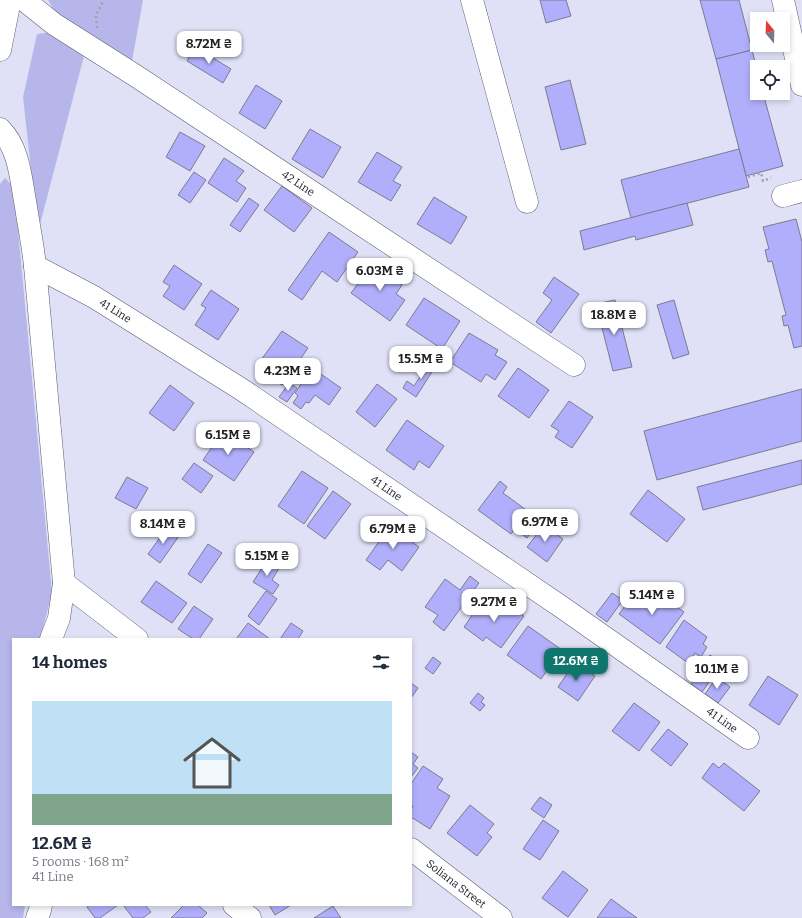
<!DOCTYPE html>
<meta charset="utf-8">
<style>
body{margin:0;font-family:Bitter,serif;background:#f6f6f7;color:#1f2937;height:100vh;display:flex;flex-direction:column;font-size:15px;white-space:nowrap}
*{box-sizing:border-box;margin:0}
p{font-size:13px;color:#747a83}
.icon{flex:none;width:22px;height:22px;fill:none;stroke:currentColor;stroke-width:2;stroke-linecap:round;stroke-linejoin:round}
.map{position:relative;flex:1;overflow:hidden}
.panel{position:absolute;left:12px;top:638px;width:400px;height:268px;display:flex;flex-direction:column;background:#fff;border-radius:0px;box-shadow:0 2px 6px #0003}
.panel>*{flex:none}
.needle{width:26px;rotate:341deg}
.fabs{position:absolute;left:750px;top:12px;display:grid;gap:8px}
.fabs a{display:grid;place-items:center;width:40px;height:40px;border-radius:0px;background:#fff;box-shadow:0 2px 6px #0003;font-size:20px}
.price{position:absolute;translate:-50% -34px;padding:0 9px;border-radius:8px;background:#fff;color:#222;font-size:13px;line-height:26px;filter:drop-shadow(0 1px 2px #0008)}
.price::after{content:'';position:absolute;left:50%;top:24px;width:12px;height:9px;margin-left:-6px;background:inherit;clip-path:polygon(0 0,100% 0,50% 100%)}
.price.on{background:#0f766e;color:#fff}
ul{padding:0;list-style:none}
li{display:grid;align-content:center;gap:8px;height:212px;padding:0 20px}
li span{display:grid;place-items:center;height:124px;border-radius:0px;color:#555}
li>.icon{margin-inline-start:auto}
span .icon{width:72px;height:72px;fill:#fffc;stroke-width:1}
li b{font-size:17px}
h2{display:flex;justify-content:space-between;align-items:center;height:48px;padding:0 20px;font-size:17px}
.map>svg:first-child{display:block}
.green{fill:#b6b6ea}
.building{fill:#b1affb;stroke:#7b7b8f}
.lines{fill:none;stroke-linecap:round;stroke-linejoin:round}
.minor-casing{stroke:#5d5d70;stroke-width:23}
.highway-casing{stroke:#5d5d70;stroke-width:23}
.path{stroke:#9fa0b1;stroke-width:2.5;stroke-dasharray:2 3;stroke-linecap:butt}
.minor{stroke:#fff;stroke-width:22}
.highway{stroke:#fff;stroke-width:22}
.labels{text-anchor:middle;dominant-baseline:central;stroke-width:3;stroke-linejoin:round;paint-order:stroke}
.street-label{font-size:11px;fill:#1a1a22;stroke:#e0e1f7}
</style>
<div class="map">
<svg width="802" height="918" viewBox="0 0 802 918">
<rect width="100%" height="100%" fill="#e0e1f7"/>
<!-- green -->
<g class="green">
<polygon points="48,0 143,0 132,61 59,19"/>
<polygon points="53,32 85,52 38,232 23,97 37,34"/>
<polygon points="5,178 14,187 52,593 40,639 13,639 13,905 25,905 23,918 0,918 0,184"/>
</g>
<!-- building -->
<g class="building">
<polygon points="540,0 566,0 571,16 546,23"/>
<polygon points="700,0 739,0 752,50 716,59"/>
<polygon points="195,47 231,69 223,83 187,61"/>
<polygon points="752,50 757,69 757,93 763,93 783,166 746,176 716,59"/>
<polygon points="570,80 586,144 561,150 545,87"/>
<polygon points="256,85 282,101 265,129 239,113"/>
<polygon points="310,129 341,147 323,178 292,159"/>
<polygon points="180,132 205,146 190,171 166,157"/>
<polygon points="739,149 749,187 631,218 621,180"/>
<polygon points="377,152 402,167 393,181 401,185 391,201 358,182"/>
<polygon points="224,158 244,171 236,181 246,188 237,202 208,183"/>
<polygon points="194,172 206,180 190,203 178,195"/>
<polygon points="282,186 312,208 294,232 264,210"/>
<polygon points="434,197 467,217 451,244 417,224"/>
<polygon points="249,198 259,205 240,232 230,225"/>
<polygon points="687,203 693,225 636,240 635,236 584,250 580,231"/>
<polygon points="796,219 802,242 802,346 794,348 788,325 784,326 782,316 786,315 772,261 768,262 765,250 769,249 763,227"/>
<polygon points="329,232 358,252 337,282 322,271 302,300 288,290"/>
<polygon points="373,264 402,285 396,294 405,300 390,321 351,293"/>
<polygon points="174,265 202,284 184,310 163,296 170,286 163,282"/>
<polygon points="554,277 579,294 551,333 536,322 552,300 543,293"/>
<polygon points="211,290 239,309 218,340 195,325 206,308 201,305"/>
<polygon points="424,298 460,321 442,349 406,325"/>
<polygon points="615,300 632,367 613,371 596,304"/>
<polygon points="674,300 689,354 673,359 657,305"/>
<polygon points="282,331 308,348 282,385 256,367"/>
<polygon points="469,333 498,350 495,355 507,362 495,380 486,374 481,382 450,362"/>
<polygon points="431,360 437,364 416,397 403,388 407,381 414,386"/>
<polygon points="312,368 341,388 329,405 315,395 309,403 306,402 301,409 293,403 298,396 295,393"/>
<polygon points="518,368 549,390 529,418 498,396"/>
<polygon points="289,383 297,388 287,402 279,397"/>
<polygon points="377,384 397,399 375,427 356,412"/>
<polygon points="170,385 194,403 174,431 149,413"/>
<polygon points="802,389 802,441 657,480 644,431"/>
<polygon points="569,401 593,417 572,448 555,437 559,431 551,426"/>
<polygon points="407,420 444,446 429,468 419,461 414,470 386,450"/>
<polygon points="223,431 254,452 234,481 203,460"/>
<polygon points="802,460 802,484 703,510 697,487"/>
<polygon points="194,463 213,476 201,493 182,479"/>
<polygon points="302,471 328,488 304,524 278,506"/>
<polygon points="127,477 148,488 136,509 115,498"/>
<polygon points="500,481 507,487 503,493 540,520 527,538 515,529 511,534 478,510"/>
<polygon points="648,490 685,519 667,542 630,514"/>
<polygon points="333,491 351,504 325,539 307,526"/>
<polygon points="544,525 563,539 547,562 527,547"/>
<polygon points="390,526 419,547 402,571 388,560 380,570 366,560"/>
<polygon points="167,528 179,536 160,563 148,554"/>
<polygon points="208,544 222,553 201,583 188,574"/>
<polygon points="267,560 279,568 272,580 279,585 273,594 253,582"/>
<polygon points="470,576 479,583 444,631 433,622 438,615 425,607 445,579 460,590"/>
<polygon points="156,581 187,603 172,623 141,602"/>
<polygon points="266,591 277,599 259,625 248,616"/>
<polygon points="612,593 623,600 607,622 596,614"/>
<polygon points="635,593 650,604 658,593 684,612 660,644 619,614"/>
<polygon points="484,598 503,612 508,605 524,616 501,648 486,637 483,641 464,627"/>
<polygon points="194,606 213,619 199,639 193,639 178,629"/>
<polygon points="684,620 707,637 703,644 707,647 701,657 695,653 688,663 666,647"/>
<polygon points="248,623 270,639 236,639"/>
<polygon points="291,623 303,631 298,639 280,639"/>
<polygon points="528,626 562,650 541,679 507,655"/>
<polygon points="710,655 722,664 702,692 691,684"/>
<polygon points="433,657 441,663 433,674 425,668"/>
<polygon points="575,662 595,676 578,701 558,687"/>
<polygon points="768,676 798,695 779,725 749,705"/>
<polygon points="717,677 730,687 718,703 705,694"/>
<polygon points="411,683 418,688 411,698"/>
<polygon points="478,693 484,698 481,702 485,705 480,711 470,703"/>
<polygon points="634,703 660,722 639,751 612,731"/>
<polygon points="668,729 688,744 671,766 651,750"/>
<polygon points="411,752 418,757 413,764 418,768 411,777"/>
<polygon points="713,763 719,768 724,763 760,791 744,811 702,778"/>
<polygon points="423,766 443,779 437,788 450,796 430,829 411,817 411,810 413,806 411,805 411,784"/>
<polygon points="540,797 552,805 544,818 531,809"/>
<polygon points="470,805 494,824 487,833 492,837 477,856 447,833"/>
<polygon points="543,820 559,831 540,860 523,849"/>
<polygon points="563,871 588,890 568,917 542,898"/>
<polygon points="611,899 637,918 597,918"/>
<polygon points="90,905 118,905 100,918 95,918 87,907"/>
<polygon points="123,905 145,905 151,912 143,918 133,918"/>
<polygon points="184,905 198,905 207,913 202,918 171,918"/>
<polygon points="269,905 291,905 275,915"/>
<polygon points="333,906 341,918 314,918"/>
</g>
<g class="lines">
<!-- minor casing -->
<g class="minor-casing">
<g id="minor">
<path id="s1" d="M24,0L54,24L136,76L574,365"/>
<polyline points="472,0 527,202"/>
<polyline points="783,0 802,85"/>
<path d="M0,129C20,149 21,181 26,207C29,227 33,246 35,266L64,583L59,618L51,639"/>
<polyline points="783,196 802,191"/>
<path id="s2" d="M35,266L94,297L241,389L563,608L748,738"/>
<polyline points="64,583 137,639"/>
<path id="s3" d="M411,849L501,918"/>
<polyline points="234,905 250,918"/>
<polyline points="37,918 40,910 41,905"/>
</g>
</g>
<!-- highway casing -->
<g class="highway-casing">
<polyline id="highway" points="0,50 10,0"/>
</g>
<!-- path -->
<g class="path">
<polyline points="97,28 96,15 104,0"/>
<polyline points="748,177 761,173 763,181 771,178"/>
</g>
<!-- minor -->
<use href="#minor" class="minor"/>
<!-- highway -->
<use href="#highway" class="highway"/>
</g>
<g class="labels">
<!-- street labels -->
<g class="street-label">
<text stroke="none"><textPath href="#s1" startOffset="330">42 Line</textPath></text>
<text stroke="none"><textPath href="#s2" startOffset="92">41 Line</textPath></text>
<text stroke="none"><textPath href="#s2" startOffset="416">41 Line</textPath></text>
<text stroke="none"><textPath href="#s2" startOffset="824">41 Line</textPath></text>
<text stroke="none"><textPath href="#s3" startOffset="57">Soliana Street</textPath></text>
</g>
</g>
</svg>
<div class="fabs">
<a><svg class="needle" viewBox="-14 -14 28 28"><path d="M0-13l5 13h-10z" fill="#e53935"/><path d="M0 13l5-13h-10z" fill="#747a83"/></svg></a>
<a><svg class="icon" aria-label="locate" viewBox="0 0 24 24"><circle cx="12" cy="12" r="6"/><path d="M12 2v4M12 18v4M2 12h4M18 12h4"/></svg></a>
</div>
<b class="price" style="left:209px;top:65px">8.72M ₴</b>
<b class="price" style="left:380px;top:292px">6.03M ₴</b>
<b class="price" style="left:614px;top:336px">18.8M ₴</b>
<b class="price" style="left:421px;top:380px">15.5M ₴</b>
<b class="price" style="left:288px;top:392px">4.23M ₴</b>
<b class="price" style="left:228px;top:456px">6.15M ₴</b>
<b class="price" style="left:545px;top:543px">6.97M ₴</b>
<b class="price" style="left:163px;top:545px">8.14M ₴</b>
<b class="price" style="left:393px;top:550px">6.79M ₴</b>
<b class="price" style="left:267px;top:577px">5.15M ₴</b>
<b class="price" style="left:652px;top:616px">5.14M ₴</b>
<b class="price" style="left:494px;top:623px">9.27M ₴</b>
<b class="price on" style="left:576px;top:682px">12.6M ₴</b>
<b class="price" style="left:717px;top:690px">10.1M ₴</b>
<section class="panel">
<h2>14 homes<svg class="icon" aria-label="filters" viewBox="0 0 24 24"><path d="M4 7h16M4 17h16"/><circle cx="9" cy="7" r="2"/><circle cx="15" cy="17" r="2"/></svg></h2>
<ul>
<li><span style="background:linear-gradient(#bfe0f5 75%,#7fa58c 0)"><svg class="icon" aria-label="home" viewBox="0 0 24 24"><path d="M3 11l9-7 9 7M6 9v11h12V9"/></svg></span><div><b>12.6M ₴</b><p>5 rooms · 168 m²</p><p>41 Line</p></div></li>
</ul>
</section>
</div>
